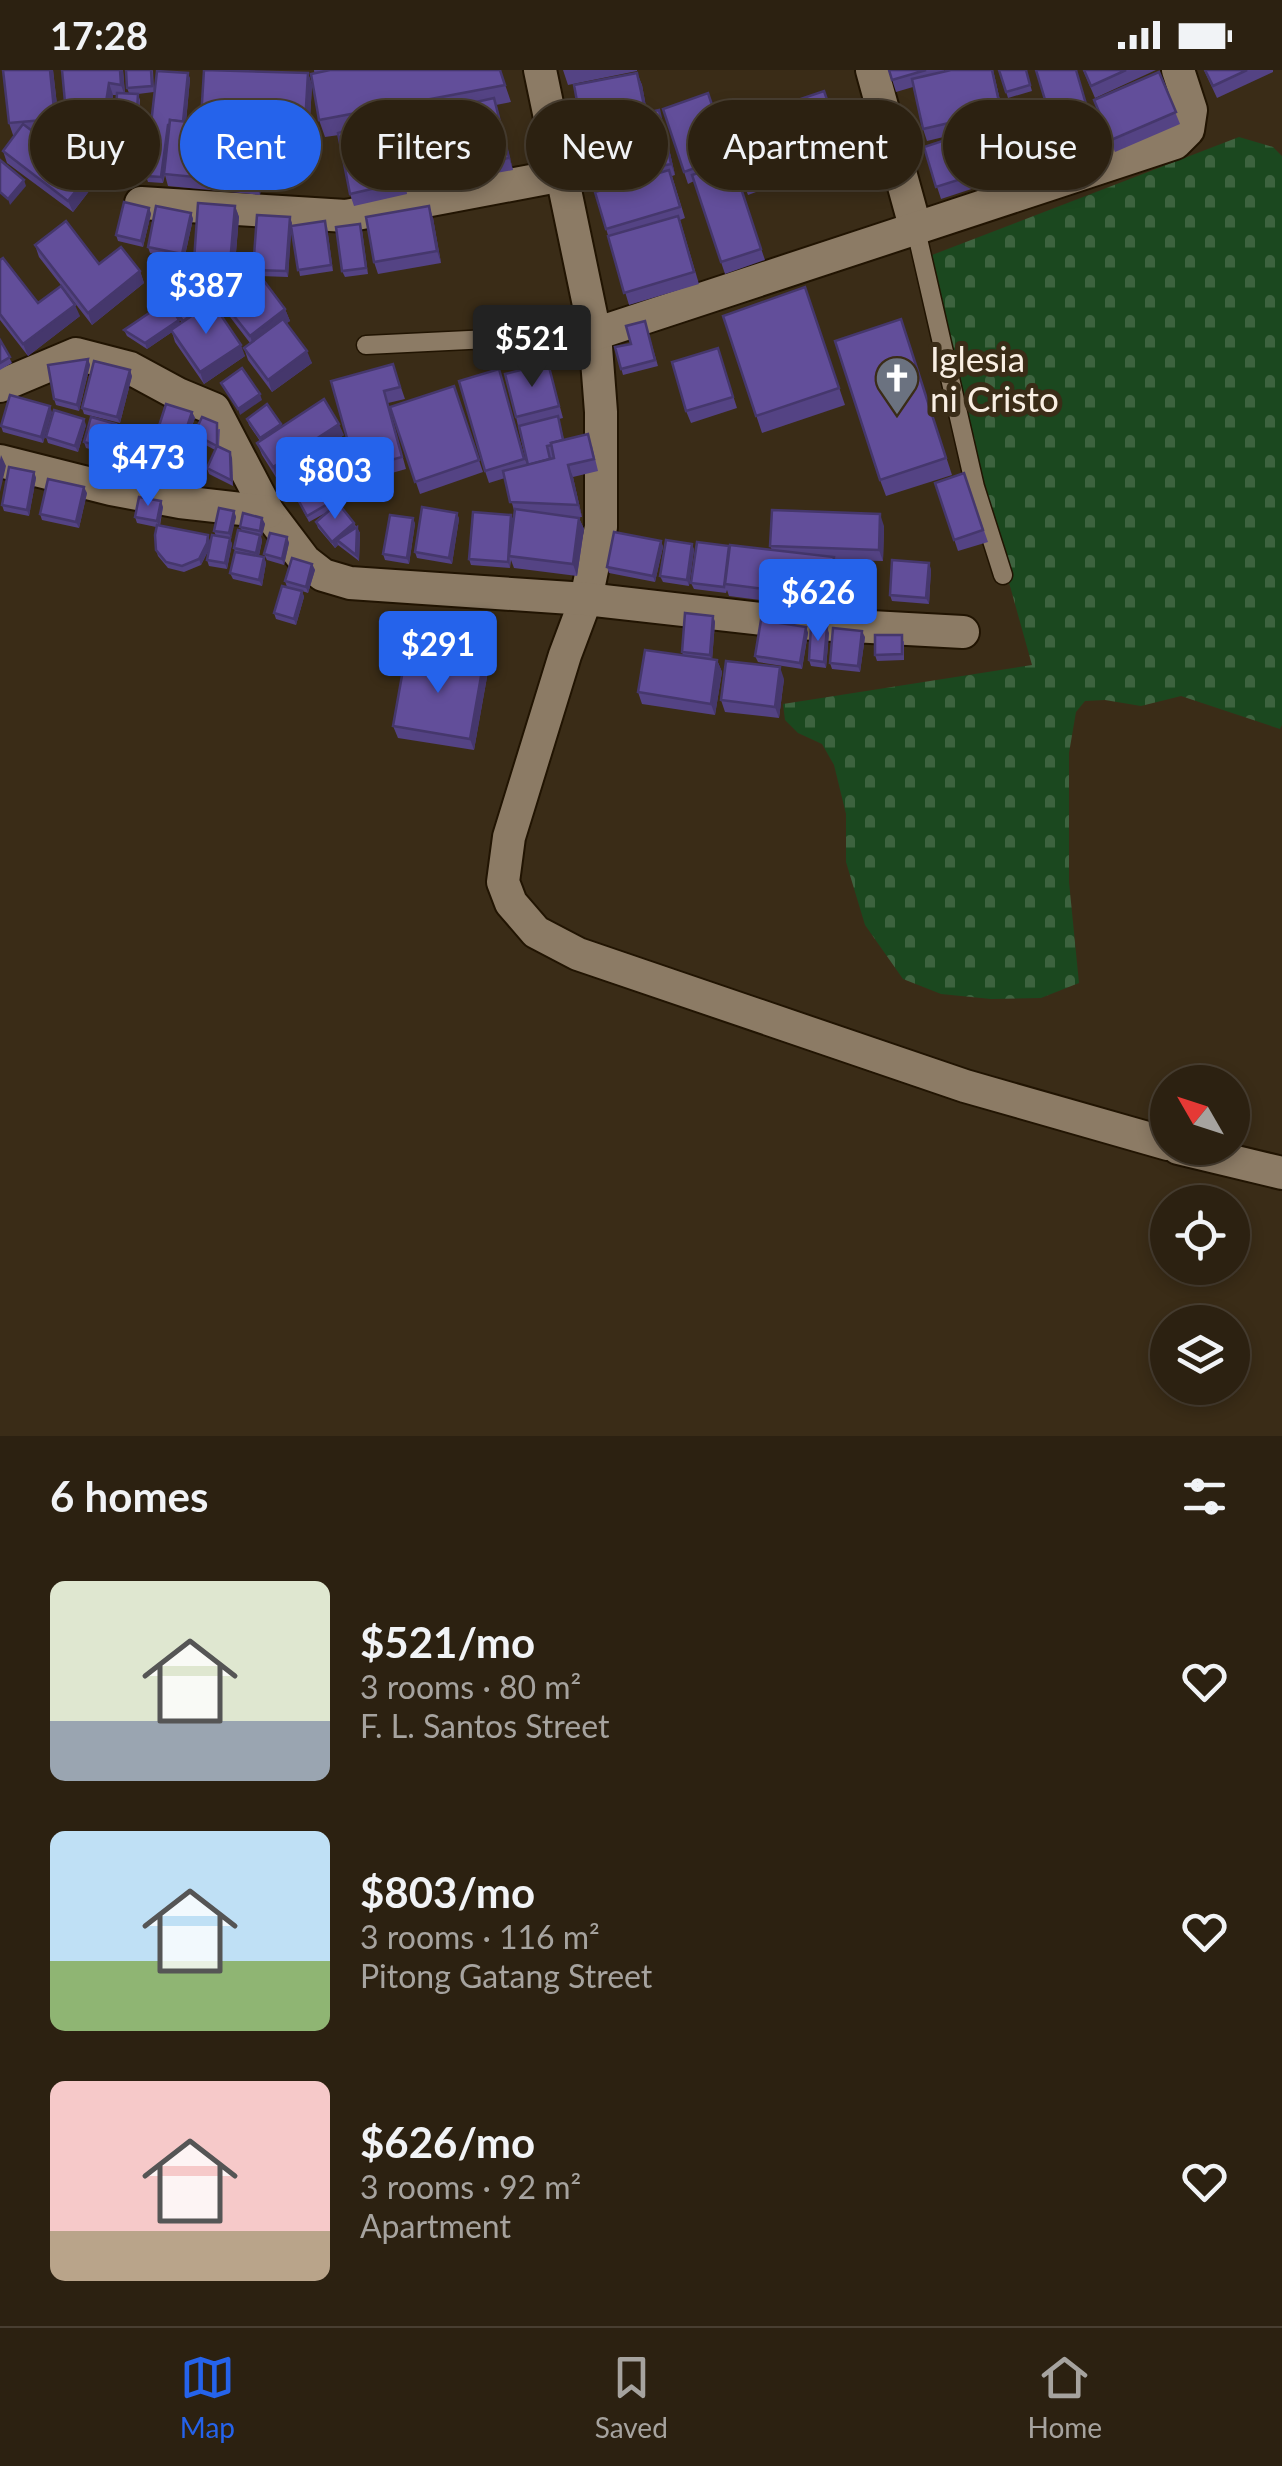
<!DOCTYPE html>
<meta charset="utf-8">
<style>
body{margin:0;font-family:Lato,sans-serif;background:#382e1f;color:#f1f3f6;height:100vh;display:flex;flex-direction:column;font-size:38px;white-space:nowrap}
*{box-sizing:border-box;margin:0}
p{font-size:32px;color:#a6a39f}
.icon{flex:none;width:55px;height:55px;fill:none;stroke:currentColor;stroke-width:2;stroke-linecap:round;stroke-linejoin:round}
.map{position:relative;height:1366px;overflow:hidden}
.drawer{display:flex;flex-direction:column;background:#2c2111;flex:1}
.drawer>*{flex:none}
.banner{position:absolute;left:30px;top:30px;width:1222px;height:90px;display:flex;gap:20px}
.needle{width:65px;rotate:309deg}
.buttons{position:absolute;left:1150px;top:995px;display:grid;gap:20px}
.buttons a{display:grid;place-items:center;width:100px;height:100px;border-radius:50%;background:#2c2111;box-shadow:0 5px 15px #0003,0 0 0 2px #483e31;font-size:50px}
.price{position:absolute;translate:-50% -85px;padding:0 22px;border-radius:10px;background:#2563eb;color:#fff;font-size:32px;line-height:65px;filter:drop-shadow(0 2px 5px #0008)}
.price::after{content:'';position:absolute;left:50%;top:60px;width:30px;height:22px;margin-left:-15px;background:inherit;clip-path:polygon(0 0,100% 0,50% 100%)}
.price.on{background:#222;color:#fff}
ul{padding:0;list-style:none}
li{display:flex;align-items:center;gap:30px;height:250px;padding:0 50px}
li span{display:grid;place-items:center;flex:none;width:280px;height:200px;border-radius:15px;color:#555}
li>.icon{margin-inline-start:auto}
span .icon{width:120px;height:120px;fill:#fffc;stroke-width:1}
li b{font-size:42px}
h2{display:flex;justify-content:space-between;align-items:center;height:120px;padding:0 50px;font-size:42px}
.tag{padding:0 35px;border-radius:45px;background:#2c2111;box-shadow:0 5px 15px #0003,0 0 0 2px #483e31;font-size:35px;line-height:90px}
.tag.on{background:#2563eb;color:#fff}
.status{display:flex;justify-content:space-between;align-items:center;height:70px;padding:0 50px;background:#2c2111;direction:ltr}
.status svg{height:28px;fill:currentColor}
.tabs{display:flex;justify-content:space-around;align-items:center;height:140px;border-top:2px solid #483e31;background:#2c2111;font-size:28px;color:#a6a39f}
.tabs a{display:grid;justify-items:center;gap:5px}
.tabs .on{color:#2563eb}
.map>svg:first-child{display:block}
.cemetery{fill:url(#cemetery-stones)}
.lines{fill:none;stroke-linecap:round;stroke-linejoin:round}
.lane-casing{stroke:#211402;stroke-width:21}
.street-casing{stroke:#211402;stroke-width:36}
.lane{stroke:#8c7b65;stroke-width:18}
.street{stroke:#8c7b65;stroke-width:32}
.wall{fill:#544384}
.shaded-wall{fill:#45376c}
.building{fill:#624e9a;stroke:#45376c;stroke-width:2.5}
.labels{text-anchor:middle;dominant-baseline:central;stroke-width:10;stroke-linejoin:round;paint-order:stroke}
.poi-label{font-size:35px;fill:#f9efe3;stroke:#3a2c17;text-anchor:start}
</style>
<div class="status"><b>17:28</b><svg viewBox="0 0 49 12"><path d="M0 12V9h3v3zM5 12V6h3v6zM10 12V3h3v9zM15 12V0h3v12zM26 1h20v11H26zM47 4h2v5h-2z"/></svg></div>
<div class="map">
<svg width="1282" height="1366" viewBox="0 0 1282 1366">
<defs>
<pattern id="cemetery-stones" width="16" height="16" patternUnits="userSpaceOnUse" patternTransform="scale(2.5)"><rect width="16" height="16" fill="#1b481f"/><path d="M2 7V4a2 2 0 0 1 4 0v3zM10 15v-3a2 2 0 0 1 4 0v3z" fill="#3d633f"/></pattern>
</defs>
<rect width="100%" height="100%" fill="#3a2c17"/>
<!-- cemetery -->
<polygon class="cemetery" points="1239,67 1273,77 1282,86 1282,655 1280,659 1181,626 1141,636 1105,630 1085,631 1076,642 1069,683 1069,812 1079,913 1041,928 991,929 941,924 903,909 865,855 846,792 846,744 834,695 822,674 798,663 785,650 783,634 1032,595 919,190"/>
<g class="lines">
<!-- lane casing -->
<g class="lane-casing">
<g id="lane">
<polyline points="916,160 975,417 1003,505"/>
<polyline points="366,275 595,264"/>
</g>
</g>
<!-- street casing -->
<g class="street-casing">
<g id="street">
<polyline points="540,0 595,264 601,342 601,457 586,529 565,585 509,767 503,812 511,833 536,862 578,884 965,1016 1168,1074"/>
<polyline points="872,0 916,160"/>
<polyline points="141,133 346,146 563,105"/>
<polyline points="595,264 1175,73 1188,60 1191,40 1178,0"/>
<polyline points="0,316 76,284 130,298 178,324 214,339 268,442 305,491 323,505 350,513 586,529 797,553 963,562"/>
<polyline points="0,391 111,419 180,432 268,442"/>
<polyline points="1178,1078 1282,1103"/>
</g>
</g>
<!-- lane -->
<use href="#lane" class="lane"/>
<!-- street -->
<use href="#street" class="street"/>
</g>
<!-- wall -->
<g class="wall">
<polygon points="53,0 60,61 35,63 78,96 76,90 125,82 121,104 79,96 93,116 73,142 7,93 3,81 15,65 13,65 9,53"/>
<polygon points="123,0 125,23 129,23 127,18 153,0 154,22 138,24 140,30 139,47 118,46 116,40 117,25 113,25 110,51 101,52 123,55 125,61 124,72 92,67 89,61 91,53 70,55 66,43"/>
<polygon points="314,0 500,0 511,32 496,35 513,100 414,118 396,54 390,55 407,124 354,136 350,124 339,65 325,67 319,50"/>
<polygon points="563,0 637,0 637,1 568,15"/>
<polygon points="889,0 944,0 945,2 950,0 993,0 1005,52 1003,53 1020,103 941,129 924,77 981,58 927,71 923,59 913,17 896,22"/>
<polygon points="999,0 1026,0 1032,21 1008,28"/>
<polygon points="1076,0 1102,87 1067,98 1062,86"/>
<polygon points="1083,0 1156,0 1095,28"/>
<polygon points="1204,0 1273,0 1273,2 1217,28"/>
<polygon points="1159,2 1180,54 1115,82 1094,30"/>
<polygon points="188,3 190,9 186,52 203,54 201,49 308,3 312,15 309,66 262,64 266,72 260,125 168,116 165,105 163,113 148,112 146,106 149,82 144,81 146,86 143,112 127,110 125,104 137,80 135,74"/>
<polygon points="637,3 642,15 647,42 663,52 675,105 672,106 685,148 680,150 699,214 629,235 595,122 620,115 607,60 604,61 614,103 585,110 583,104 585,64 581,53"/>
<polygon points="824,21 847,87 785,108 762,42"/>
<polygon points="708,23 765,190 725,204 694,111 688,114 663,39"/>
<polygon points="752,61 772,116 748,125 727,70"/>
<polygon points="235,136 239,147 234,206 198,202 194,191"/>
<polygon points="149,138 151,144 143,177 118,171 116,165"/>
<polygon points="191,143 193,149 184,190 150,183 148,177"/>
<polygon points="290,147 291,156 327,157 333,201 300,206 291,158 288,207 260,206 285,239 290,251 286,253 312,293 272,322 248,290 244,278 250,273 227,243 222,231 255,206 253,200"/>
<polygon points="433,148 441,193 378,204 374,192"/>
<polygon points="362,160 368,204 345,207 342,201"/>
<polygon points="35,175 99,194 140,201 144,213 92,255 39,187"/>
<polygon points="0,190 38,233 80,246 28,286 0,250"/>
<polygon points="159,216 215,228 217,234 215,236 245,286 204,314 175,272 172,262 147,279 127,266 124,260 182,253 161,222"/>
<polygon points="805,217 845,335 762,363 723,246"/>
<polygon points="645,251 658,296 623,305 615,277 631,274"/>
<polygon points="907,266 952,405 886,426 880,410"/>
<polygon points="0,270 12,293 0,300"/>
<polygon points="718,278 737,338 691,353 686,341"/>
<polygon points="88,289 90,295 79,341 56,335 54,329"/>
<polygon points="548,293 563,348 559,349 564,370 592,376 598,401 573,407 582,447 573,447 579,448 584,459 577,506 514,498 511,490 510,498 471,495 469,489 511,445 514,451 515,444 505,408 489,413 485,401 499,299 527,395 516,347"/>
<polygon points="393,294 405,329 388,333 406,399 360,412 356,400"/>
<polygon points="132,306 120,353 84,344 82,338"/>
<polygon points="454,316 483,402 420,424 390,337"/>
<polygon points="52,342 43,373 3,362 1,356"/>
<polygon points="192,342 195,348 187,369 161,362 159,356"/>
<polygon points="247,349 282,357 344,365 338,369 353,394 346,398 359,423 339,435 354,453 360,463 359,491 338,475 335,478 318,458 316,452 329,441 309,452 296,426 315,415 301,393 277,409 262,385 257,373 260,371 249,355"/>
<polygon points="86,355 78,382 48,373 46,367"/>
<polygon points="220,359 219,377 232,388 233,416 209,404 207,398 215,380 196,370 194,364"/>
<polygon points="118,360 111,385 86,378 84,372"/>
<polygon points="173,367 176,373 168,399 141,391 138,385"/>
<polygon points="141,369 135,388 118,382 115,376"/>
<polygon points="34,402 36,408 29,446 4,441 2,435"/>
<polygon points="964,403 988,472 958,481 935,413"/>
<polygon points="87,423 79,458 42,450 40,444"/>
<polygon points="163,437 160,456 210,471 209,479 201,495 184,502 168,498 158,486 156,480 156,457 137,453 135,447"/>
<polygon points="234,441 236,447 230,469 232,474 227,499 209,496 207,490 216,466 214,461"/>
<polygon points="457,443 459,449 452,494 417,488 415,482"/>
<polygon points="262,448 265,454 261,466 262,471 259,486 264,487 266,493 262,516 233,509 230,503 235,482 234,478 242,461 240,457"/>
<polygon points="413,448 415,454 409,494 385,490 383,484"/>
<polygon points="884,456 883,491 835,490 838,499 833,539 729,526 727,520 726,523 694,519 691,513 772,480 770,476"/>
<polygon points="287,467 289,473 284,495 267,490 264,484"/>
<polygon points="661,471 663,477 655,512 609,503 607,497"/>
<polygon points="692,474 694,480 689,516 663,512 660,506"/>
<polygon points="312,494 315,500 308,523 302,521 304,527 296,555 276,549 274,543 287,517 285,511"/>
<polygon points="931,499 929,534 892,531 890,525"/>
<polygon points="713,546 715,552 712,590 717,590 722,602 715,645 642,634 638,622 683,585 682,582"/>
<polygon points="806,557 808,563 802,599 758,592 755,586"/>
<polygon points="829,563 826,598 811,596 809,590"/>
<polygon points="865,567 860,602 832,599 830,593"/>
<polygon points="904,571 904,590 877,591 875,585"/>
<polygon points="483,595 487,607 474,680 398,668 393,656"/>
<polygon points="784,609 779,648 725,642 721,630"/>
</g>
<!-- shaded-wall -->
<g class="shaded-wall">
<polygon points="50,0 53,0 60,61 55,49"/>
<polygon points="120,0 123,0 125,26 121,15"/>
<polygon points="992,0 993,0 1005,52 1001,41"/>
<polygon points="188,3 190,9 185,62 182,56"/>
<polygon points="308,3 312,15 309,66 305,54"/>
<polygon points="637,3 642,15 649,52 645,40"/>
<polygon points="109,13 113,25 110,51 105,39"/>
<polygon points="494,28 498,40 513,100 509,88"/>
<polygon points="659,40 663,52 675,105 671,94"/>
<polygon points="387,47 391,59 407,124 402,112"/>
<polygon points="168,55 171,61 163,113 161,107"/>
<polygon points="261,60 266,72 260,125 255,113"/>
<polygon points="123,76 125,82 121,104 119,98"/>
<polygon points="143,80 146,86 143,112 140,106"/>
<polygon points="89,104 93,116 73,142 68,131"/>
<polygon points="24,110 26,116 10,135 8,129"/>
<polygon points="235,136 239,147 234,206 230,194"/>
<polygon points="429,136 433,148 441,193 437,181"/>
<polygon points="149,138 151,144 143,177 141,171"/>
<polygon points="191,143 193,149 184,190 182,184"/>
<polygon points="290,147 292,153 288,207 286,201"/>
<polygon points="140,201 144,213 92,255 88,243"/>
<polygon points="75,235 80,246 28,286 23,274"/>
<polygon points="285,239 290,251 254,278 250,266"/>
<polygon points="179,250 181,256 147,279 145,273"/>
<polygon points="241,275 245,286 204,314 200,302"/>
<polygon points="307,281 312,293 272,322 268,310"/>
<polygon points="88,289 90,295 79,341 77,335"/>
<polygon points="130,300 132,306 120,353 117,347"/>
<polygon points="260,324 262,330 240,345 238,339"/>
<polygon points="50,336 52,342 43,373 41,367"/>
<polygon points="192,342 195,348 187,369 185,363"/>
<polygon points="84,349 86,355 78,382 75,376"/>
<polygon points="116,354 118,360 111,385 109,379"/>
<polygon points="281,354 283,360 263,374 260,368"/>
<polygon points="339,354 344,365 277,409 273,397"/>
<polygon points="139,363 141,369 135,388 133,382"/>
<polygon points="173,367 176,373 168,399 166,393"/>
<polygon points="230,382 232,388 233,416 231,410"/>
<polygon points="1,385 6,396 0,422 0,390"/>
<polygon points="351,388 353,394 316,418 314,412"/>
<polygon points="568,395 573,407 582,447 578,435"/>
<polygon points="34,402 36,408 29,446 27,440"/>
<polygon points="84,417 87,423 79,458 76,452"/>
<polygon points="161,431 163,437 159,457 157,451"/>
<polygon points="234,441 236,447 231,469 229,463"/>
<polygon points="457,443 459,449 452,494 449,488"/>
<polygon points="880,444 884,456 883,491 879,480"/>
<polygon points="511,445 514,451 509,486 510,498 508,492"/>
<polygon points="262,448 265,454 262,467 260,461"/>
<polygon points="413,448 415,454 409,494 407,488"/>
<polygon points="579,448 584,459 577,506 573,494"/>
<polygon points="354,453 356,459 337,470 338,475 335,478 332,472"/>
<polygon points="357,457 360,463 359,491 356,485"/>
<polygon points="208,465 210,471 209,479 201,495 199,489"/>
<polygon points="260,465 262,471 258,489 256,483"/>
<polygon points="287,467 289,473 284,495 282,489"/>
<polygon points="230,468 232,474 227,499 225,493"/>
<polygon points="661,471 663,477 655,512 653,506"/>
<polygon points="692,474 694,480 689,516 687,510"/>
<polygon points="264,487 266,493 262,516 259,510"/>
<polygon points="834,487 838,499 833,539 828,527"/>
<polygon points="929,493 931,499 929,534 926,528"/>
<polygon points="312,494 315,500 308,523 306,517"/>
<polygon points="302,521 304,527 296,555 294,549"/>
<polygon points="713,546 715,552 712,591 710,585"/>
<polygon points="806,557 808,563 802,599 800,593"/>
<polygon points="827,557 829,563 826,598 824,592"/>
<polygon points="862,561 865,567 860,602 858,596"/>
<polygon points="717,590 722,602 715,645 711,634"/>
<polygon points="483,595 487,607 474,680 470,669"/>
<polygon points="780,597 784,609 779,648 775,637"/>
</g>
<!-- building -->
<g class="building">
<polygon points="3,0 50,0 55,49 9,53"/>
<polygon points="62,0 120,0 121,15 109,13 105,39 66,43"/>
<polygon points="126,0 151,0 152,16 127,18"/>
<polygon points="204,0 308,3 305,54 201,49"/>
<polygon points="330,0 500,0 505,15 319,50 311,4"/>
<polygon points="889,0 926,0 892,10"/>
<polygon points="951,0 992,0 1001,41 923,59 912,9"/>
<polygon points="999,0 1026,0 1030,15 1006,22"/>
<polygon points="1036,0 1076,0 1098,75 1062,86"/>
<polygon points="1084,0 1126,0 1091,16"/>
<polygon points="1205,0 1247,0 1213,16"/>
<polygon points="157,1 188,3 183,52 170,50 170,55 168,55 161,107 146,106 150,76 135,74 139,52 151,54"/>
<polygon points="1159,2 1176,42 1111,70 1094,30"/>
<polygon points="637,3 645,40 581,53 574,15"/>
<polygon points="824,21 843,76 781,97 762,42"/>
<polygon points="117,23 138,24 137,41 116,40"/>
<polygon points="708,23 729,86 684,102 663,39"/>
<polygon points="494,28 509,88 410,107 395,50"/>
<polygon points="659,40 671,94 616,105 605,52"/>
<polygon points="387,47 402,112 350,124 338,63"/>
<polygon points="91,50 123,55 122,66 89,61"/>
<polygon points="170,50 261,60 255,113 164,104"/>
<polygon points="1003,51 1015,92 936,117 924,77"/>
<polygon points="23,54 89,104 68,131 3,81"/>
<polygon points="603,60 611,97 583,104 575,67"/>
<polygon points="752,61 770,110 745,119 727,70"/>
<polygon points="81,67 123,76 119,98 76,90"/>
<polygon points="127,79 143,80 140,106 125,104"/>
<polygon points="0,90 24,110 8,129 0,122"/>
<polygon points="732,91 761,179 721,192 692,105"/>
<polygon points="669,100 680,137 606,159 595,122"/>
<polygon points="124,132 149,138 141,171 116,165"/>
<polygon points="198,133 235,136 230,194 194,191"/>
<polygon points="156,136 191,143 182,184 148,177"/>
<polygon points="429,136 437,181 374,192 366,147"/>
<polygon points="257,145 290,147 286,201 253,200"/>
<polygon points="678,146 694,202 624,223 608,166"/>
<polygon points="66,151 99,194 121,177 140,201 88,243 35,175"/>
<polygon points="325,151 331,195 298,200 291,156"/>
<polygon points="360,154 366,198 342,201 336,157"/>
<polygon points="3,188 38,233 61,216 75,235 23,274 0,244 0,190"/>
<polygon points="191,194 215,228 183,251 159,216"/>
<polygon points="258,203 285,239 250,266 222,231"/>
<polygon points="805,217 839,318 756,346 723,246"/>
<polygon points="167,231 179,250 145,273 124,260"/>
<polygon points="212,232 241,275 200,302 171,260"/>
<polygon points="283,249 307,281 268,310 244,278"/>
<polygon points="901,249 946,388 880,410 835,271"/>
<polygon points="645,251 655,290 621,299 615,277 631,274 626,256"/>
<polygon points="0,270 10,287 0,293"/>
<polygon points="718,278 733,327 686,341 672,292"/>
<polygon points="88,289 77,335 54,329 48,295"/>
<polygon points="94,291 130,300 117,347 82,338"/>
<polygon points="548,293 559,336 516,347 505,304"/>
<polygon points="393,294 400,317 384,321 402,387 356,400 331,311"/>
<polygon points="242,298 260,324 238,339 221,313"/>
<polygon points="499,299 524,389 485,401 459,311"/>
<polygon points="454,316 479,390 415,412 390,337"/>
<polygon points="10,325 50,336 41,367 1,356"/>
<polygon points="324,329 339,354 273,397 257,373"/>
<polygon points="166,334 192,342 185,363 159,356"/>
<polygon points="267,334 281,354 260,368 247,349"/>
<polygon points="54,340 84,349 75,376 46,367"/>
<polygon points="558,346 563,370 551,373 552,375 547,376 550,389 528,395 519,356"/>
<polygon points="91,347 116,354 109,379 84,372"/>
<polygon points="202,347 217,353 217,376 194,364"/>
<polygon points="121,358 139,363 133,382 115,376"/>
<polygon points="146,359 173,367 166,393 138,385"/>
<polygon points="588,364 594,389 568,395 578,435 510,432 503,401 554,388 551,373"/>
<polygon points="337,366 351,388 314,412 300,390"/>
<polygon points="217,376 230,382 231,410 207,398"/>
<polygon points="9,397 34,402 27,440 2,435"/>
<polygon points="346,397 357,417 307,446 296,426"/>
<polygon points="964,403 983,460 954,470 935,413"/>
<polygon points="48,409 84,417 76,452 40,444"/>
<polygon points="139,427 161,431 157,451 135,447"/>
<polygon points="338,433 354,453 332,472 316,452"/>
<polygon points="422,437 457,443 449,488 415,482"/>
<polygon points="219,438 234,441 229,463 214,461"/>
<polygon points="515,439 579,448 573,494 509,486"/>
<polygon points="772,440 880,444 879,480 770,476"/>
<polygon points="473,442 511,445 508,492 469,489"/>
<polygon points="243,443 262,448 260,461 240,457"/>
<polygon points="390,445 413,448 407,488 383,484"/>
<polygon points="157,455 208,465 207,473 199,489 182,496 166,492 156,480 155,465"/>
<polygon points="357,457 356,485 337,470"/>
<polygon points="238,460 260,465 256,483 234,478"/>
<polygon points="614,462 661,471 653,506 607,497"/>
<polygon points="270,463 287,467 282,489 264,484"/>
<polygon points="212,465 230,468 225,493 207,490"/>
<polygon points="666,470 692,474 687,510 660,506"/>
<polygon points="697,472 729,476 724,517 691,513"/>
<polygon points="730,475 834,487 828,527 725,514"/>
<polygon points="235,482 264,487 259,510 230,503"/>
<polygon points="292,488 312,494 306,517 285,511"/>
<polygon points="892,490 929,493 926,528 890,525"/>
<polygon points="282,516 302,521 294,549 274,543"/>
<polygon points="685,543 713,546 710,585 682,582"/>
<polygon points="761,550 806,557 800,593 755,586"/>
<polygon points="811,556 827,557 824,592 809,590"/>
<polygon points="833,558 862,561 858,596 830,593"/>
<polygon points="875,565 902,565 902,584 875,585"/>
<polygon points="645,580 717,590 711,634 638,622"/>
<polygon points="406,583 483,595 470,669 393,656"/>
<polygon points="726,591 780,597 775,637 721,630"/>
</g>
<!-- icons -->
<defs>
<g id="church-pin" transform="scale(2.25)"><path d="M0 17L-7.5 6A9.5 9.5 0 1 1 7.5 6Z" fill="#6b7280" stroke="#3a2c17"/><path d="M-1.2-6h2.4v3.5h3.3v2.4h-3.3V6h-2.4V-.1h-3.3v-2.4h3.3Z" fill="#fff"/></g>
</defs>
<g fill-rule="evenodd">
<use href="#church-pin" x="897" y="308"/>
</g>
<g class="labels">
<!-- poi labels -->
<g class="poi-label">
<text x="930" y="288">Iglesia<tspan x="930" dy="40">ni Cristo</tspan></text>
</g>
</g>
</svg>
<div class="buttons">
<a><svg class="needle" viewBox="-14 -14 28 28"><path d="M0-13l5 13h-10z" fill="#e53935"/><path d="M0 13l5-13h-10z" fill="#a6a39f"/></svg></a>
<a><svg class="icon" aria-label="locate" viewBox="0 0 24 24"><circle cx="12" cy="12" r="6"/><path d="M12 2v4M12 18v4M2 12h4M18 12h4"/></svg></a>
<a><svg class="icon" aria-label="layers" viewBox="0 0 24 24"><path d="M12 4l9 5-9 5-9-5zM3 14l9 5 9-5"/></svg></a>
</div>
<b class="price" style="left:206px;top:267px">$387</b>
<b class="price on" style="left:532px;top:320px">$521</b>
<b class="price" style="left:148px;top:439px">$473</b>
<b class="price" style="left:335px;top:452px">$803</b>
<b class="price" style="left:818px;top:574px">$626</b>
<b class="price" style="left:438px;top:626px">$291</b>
<div class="banner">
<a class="tag">Buy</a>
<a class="tag on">Rent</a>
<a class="tag">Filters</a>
<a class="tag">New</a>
<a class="tag">Apartment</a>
<a class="tag">House</a>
</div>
</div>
<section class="drawer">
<h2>6 homes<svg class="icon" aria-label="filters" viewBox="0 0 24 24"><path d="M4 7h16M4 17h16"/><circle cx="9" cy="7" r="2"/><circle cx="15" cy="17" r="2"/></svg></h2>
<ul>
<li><span style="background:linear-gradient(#dfe7d0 70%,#9aa5b1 0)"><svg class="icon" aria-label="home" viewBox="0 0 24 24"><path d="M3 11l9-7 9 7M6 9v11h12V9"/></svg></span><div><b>$521/mo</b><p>3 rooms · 80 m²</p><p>F. L. Santos Street</p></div><svg class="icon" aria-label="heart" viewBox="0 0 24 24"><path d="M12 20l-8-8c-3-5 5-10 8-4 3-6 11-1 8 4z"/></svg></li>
<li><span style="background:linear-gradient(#bfe0f5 65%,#8fb573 0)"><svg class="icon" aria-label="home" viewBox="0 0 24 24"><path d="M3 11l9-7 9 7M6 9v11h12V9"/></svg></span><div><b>$803/mo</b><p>3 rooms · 116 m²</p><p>Pitong Gatang Street</p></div><svg class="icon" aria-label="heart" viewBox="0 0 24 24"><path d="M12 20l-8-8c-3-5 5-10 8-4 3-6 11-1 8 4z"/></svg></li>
<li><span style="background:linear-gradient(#f6c9c9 75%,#b9a48a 0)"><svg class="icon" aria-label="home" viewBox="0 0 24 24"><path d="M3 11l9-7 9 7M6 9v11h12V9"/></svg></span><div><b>$626/mo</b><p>3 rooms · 92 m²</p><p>Apartment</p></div><svg class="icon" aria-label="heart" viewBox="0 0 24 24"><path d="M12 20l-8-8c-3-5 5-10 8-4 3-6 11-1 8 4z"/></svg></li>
</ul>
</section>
<nav class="tabs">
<a class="on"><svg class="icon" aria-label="map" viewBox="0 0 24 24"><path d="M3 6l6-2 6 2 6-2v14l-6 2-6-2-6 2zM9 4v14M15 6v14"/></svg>Map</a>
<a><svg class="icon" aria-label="saved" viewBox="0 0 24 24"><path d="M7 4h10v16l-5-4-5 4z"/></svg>Saved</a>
<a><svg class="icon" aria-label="home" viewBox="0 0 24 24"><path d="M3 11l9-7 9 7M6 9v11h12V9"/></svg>Home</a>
</nav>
